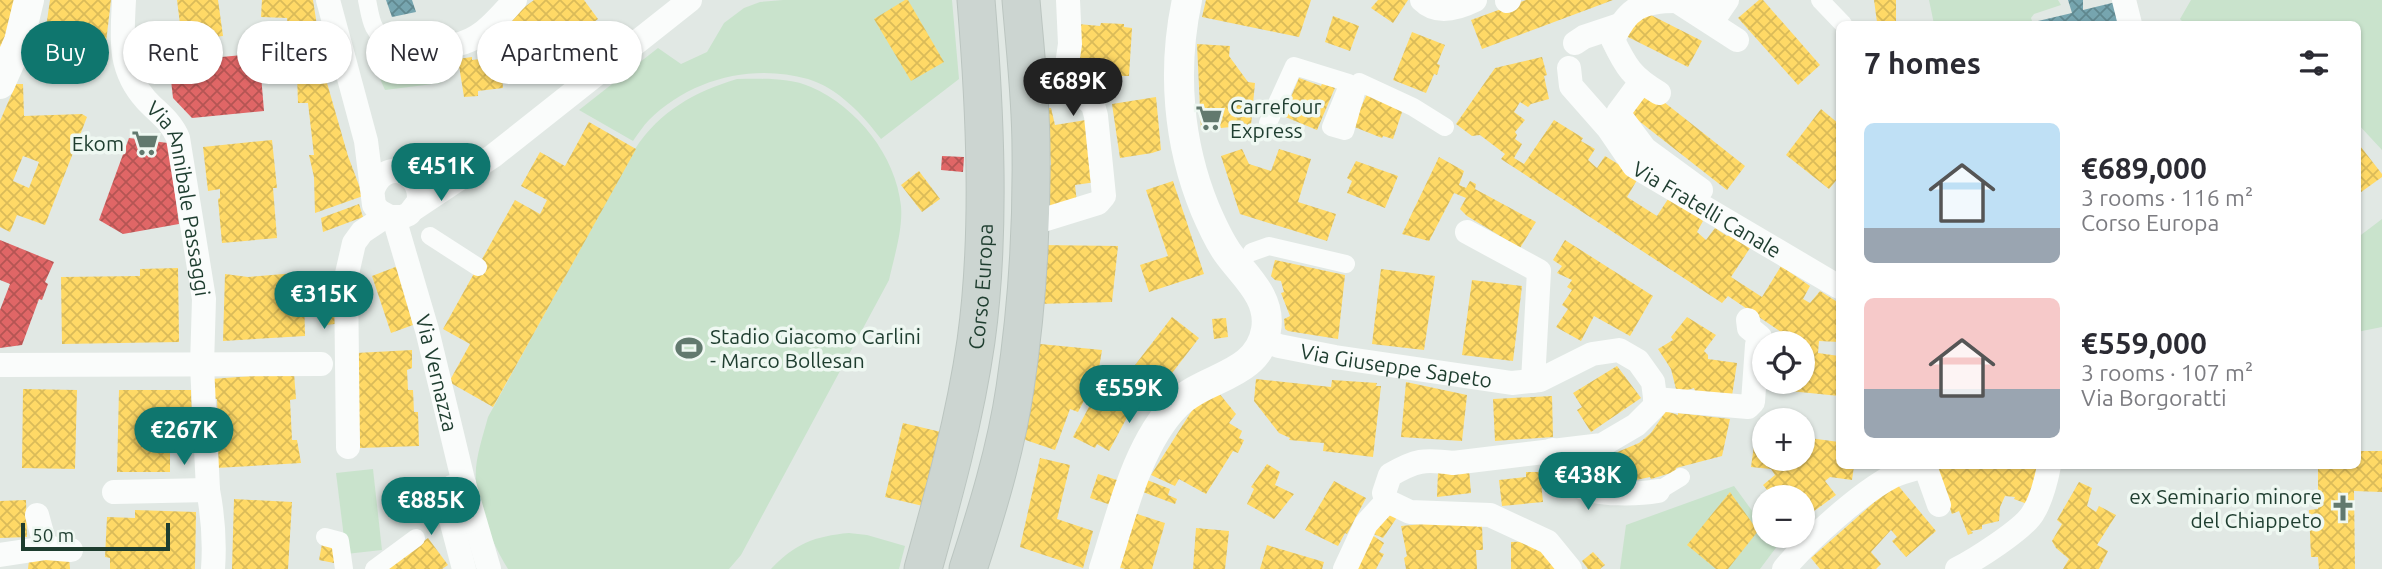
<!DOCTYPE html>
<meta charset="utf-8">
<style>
body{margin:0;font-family:Ubuntu,sans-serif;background:#f7f7f7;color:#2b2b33;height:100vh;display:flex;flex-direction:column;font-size:26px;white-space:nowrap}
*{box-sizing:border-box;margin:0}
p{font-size:23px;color:#7c7c81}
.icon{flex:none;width:38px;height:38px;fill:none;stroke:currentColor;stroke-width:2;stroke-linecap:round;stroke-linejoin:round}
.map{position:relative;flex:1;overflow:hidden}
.sheet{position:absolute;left:1836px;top:21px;width:525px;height:448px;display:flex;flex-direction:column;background:#fff;border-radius:10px;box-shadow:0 2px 5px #0004}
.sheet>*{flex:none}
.hud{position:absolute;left:21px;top:21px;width:665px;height:63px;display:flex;gap:14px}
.controls{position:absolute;left:1752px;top:331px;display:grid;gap:14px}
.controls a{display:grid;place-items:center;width:63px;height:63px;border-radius:50%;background:#fff;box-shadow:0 2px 5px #0004;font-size:35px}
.scale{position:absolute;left:21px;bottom:18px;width:149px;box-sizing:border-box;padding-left:7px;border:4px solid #1e3d2f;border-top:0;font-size:19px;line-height:24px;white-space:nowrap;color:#1e3d2f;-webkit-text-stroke:5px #eff8f2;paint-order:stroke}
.price{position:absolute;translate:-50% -60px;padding:0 16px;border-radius:24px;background:#0f766e;color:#fff;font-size:23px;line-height:46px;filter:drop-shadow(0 2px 4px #0008)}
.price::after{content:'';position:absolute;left:50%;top:42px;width:21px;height:16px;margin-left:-10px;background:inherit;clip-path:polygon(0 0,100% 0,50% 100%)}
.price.on{background:#222;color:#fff}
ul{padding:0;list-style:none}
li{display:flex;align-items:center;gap:21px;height:175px;padding:0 28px}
li span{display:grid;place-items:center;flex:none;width:196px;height:140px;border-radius:10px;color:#555}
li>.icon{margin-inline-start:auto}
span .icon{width:84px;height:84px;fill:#fffc;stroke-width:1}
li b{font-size:30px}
h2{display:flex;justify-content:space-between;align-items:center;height:84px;padding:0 28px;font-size:30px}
.tag{padding:0 24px;border-radius:32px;background:#fff;box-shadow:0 2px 5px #0004;font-size:24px;line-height:63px}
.tag.on{background:#0f766e;color:#fff}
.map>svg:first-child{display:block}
.green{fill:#c9e3cc}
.homes{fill:url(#homes-cross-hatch);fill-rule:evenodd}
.shops{fill:url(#shops-cross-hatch)}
.public{fill:url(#public-cross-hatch)}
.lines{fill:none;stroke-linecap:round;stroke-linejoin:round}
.primary-casing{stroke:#bbc5c0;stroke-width:39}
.pedestrian{stroke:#fafcfb;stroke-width:18}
.minor{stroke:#fafcfb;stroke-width:24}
.tertiary{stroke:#fafcfb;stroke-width:30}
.primary{stroke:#ccd5d1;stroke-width:37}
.labels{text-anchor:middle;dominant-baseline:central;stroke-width:7;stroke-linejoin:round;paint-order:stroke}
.poi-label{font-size:21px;fill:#1e3d2f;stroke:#eff8f2;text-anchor:start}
.street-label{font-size:21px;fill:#1e3d2f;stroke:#eff8f2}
</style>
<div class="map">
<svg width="2382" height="569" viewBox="0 0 2382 569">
<defs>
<pattern id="homes-cross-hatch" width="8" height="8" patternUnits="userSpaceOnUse" patternTransform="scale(1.75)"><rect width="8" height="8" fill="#ffd966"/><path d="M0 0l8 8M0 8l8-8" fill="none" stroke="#dabb59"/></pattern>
<pattern id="shops-cross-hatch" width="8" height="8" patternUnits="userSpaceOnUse" patternTransform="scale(1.75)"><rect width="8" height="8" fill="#e06666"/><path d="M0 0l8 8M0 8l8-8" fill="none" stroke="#b55554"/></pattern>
<pattern id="public-cross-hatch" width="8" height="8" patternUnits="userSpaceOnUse" patternTransform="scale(1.75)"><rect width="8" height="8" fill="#76a5af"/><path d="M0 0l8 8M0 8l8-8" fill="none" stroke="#60888f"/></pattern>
</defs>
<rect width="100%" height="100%" fill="#e1e8e4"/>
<!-- green -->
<g class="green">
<path d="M783,0H952L959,79L881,139C863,115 838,88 808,79C752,63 690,79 649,120C643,126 638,134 633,141L579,110L658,48L681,64L707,52L724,23L744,8L760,2Z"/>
<polygon points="1929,0 2058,0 2061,5 2034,14 2031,18 2033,24 1934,24"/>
<polygon points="2191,0 2382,0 2382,150 2357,123 2357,24 2185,24 2180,19"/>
<polygon points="391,60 401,66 419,70 429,62 439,68 441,83 385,90 377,72 380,65"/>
<path d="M737,79C761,79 788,77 811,87C857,107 896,156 901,206C903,230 894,257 889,280L741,555L729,569H508C492,543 479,512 476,481C474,461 483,436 488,417L635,149C660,111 694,92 737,79Z"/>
<polygon points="2382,219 2382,327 2357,332 2357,238"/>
<polygon points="373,469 382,550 346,554 336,473"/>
<polygon points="1734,486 1764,527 1764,536 1771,536 1778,545 1760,569 1620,569 1626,525"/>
<path d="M849,533L867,535L905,546L899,569H771C794,544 815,536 849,533Z"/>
</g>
<!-- homes -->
<g class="homes">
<polygon points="0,0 16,0 1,51 0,51"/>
<polygon points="50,0 111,0 103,68 41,62"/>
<polygon points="177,0 218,0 223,36 182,40"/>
<polygon points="262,0 313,0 320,45 321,76 325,76 348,156 363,196 315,213 314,177 309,155 314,155 308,103 298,103 296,47 290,48 287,18 261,17"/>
<polygon points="534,0 584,0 598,19 533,67 502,24"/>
<polygon points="905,0 908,0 944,62 911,81 874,19"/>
<polygon points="1206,0 1311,0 1299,37 1202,17"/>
<polygon points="1378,0 1408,0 1393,23 1371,8"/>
<polygon points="1526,0 1613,0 1482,49 1471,20"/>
<polygon points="1759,0 1763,0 1820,65 1798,85 1738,18"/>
<polygon points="1874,0 1896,0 1896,21 1877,22"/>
<polygon points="1639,9 1702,41 1688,67 1626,36"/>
<polygon points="1333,16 1359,26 1350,51 1325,42"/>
<polygon points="1101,23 1124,24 1124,27 1132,28 1129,76 1120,76 1120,79 1075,74 1078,24 1100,26"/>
<polygon points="1412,32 1445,45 1437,64 1440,65 1437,75 1434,74 1426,93 1393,80"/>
<polygon points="1197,44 1230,46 1229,56 1248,82 1255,83 1251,125 1201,130"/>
<polygon points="472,57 472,60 488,58 489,64 502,77 503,88 478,91 478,96 464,97 458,59"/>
<polygon points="1542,57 1547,75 1544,76 1549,99 1531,104 1528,107 1520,102 1514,112 1525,120 1515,132 1517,135 1515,139 1522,144 1514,158 1524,164 1554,120 1583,138 1581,141 1595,149 1588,160 1597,168 1605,156 1618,164 1621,163 1640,175 1627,197 1657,216 1670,196 1703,221 1697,232 1706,240 1715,228 1727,236 1731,234 1750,248 1731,277 1762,297 1781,266 1810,286 1803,299 1810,303 1820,291 1839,303 1839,342 1819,341 1818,353 1839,356 1839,396 1790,391 1790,386 1777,387 1777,382 1802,382 1802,343 1785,343 1784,334 1728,296 1722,303 1501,159 1505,154 1480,135 1472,136 1456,124 1495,68"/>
<polygon points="1325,77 1337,83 1317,130 1283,116 1299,78 1321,86"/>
<path d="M16,84H23L24,116L82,114L87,117L45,225L17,215L10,232L0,227V121ZM23,156L39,162L29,188L13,181Z"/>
<polygon points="1650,91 1745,166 1727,190 1630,114"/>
<polygon points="1368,92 1404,106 1393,139 1383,136 1382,138 1352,126 1358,106 1361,107"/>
<polygon points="1156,97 1161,150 1152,153 1120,158 1112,104"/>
<polygon points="1043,108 1051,108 1055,125 1086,120 1096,182 1075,185 1077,203 1041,209 1041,165 1051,165 1050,156 1042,156"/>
<polygon points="1821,109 1839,124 1839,177 1829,189 1786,155"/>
<polygon points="589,122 636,149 493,407 449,382 470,344 443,329 515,200 540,214 547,200 521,186 540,152 565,166"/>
<polygon points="272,140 277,188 273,188 277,238 222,243 218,199 220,198 220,189 208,191 203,147"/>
<polygon points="2357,142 2382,174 2382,177 2357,195"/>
<polygon points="1242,149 1249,164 1271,171 1279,149 1311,159 1298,202 1336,214 1327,241 1240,214 1221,156"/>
<polygon points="1439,157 1464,171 1459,185 1466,188 1470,181 1476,184 1475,189 1536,222 1520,248 1467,216 1460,209 1466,198 1454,193 1429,241 1402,234"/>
<polygon points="1356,161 1398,176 1385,208 1347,193 1352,181 1347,178"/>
<polygon points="919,171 940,199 922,212 901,185"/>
<polygon points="1173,181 1204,274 1149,292 1140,265 1168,256 1146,190"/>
<polygon points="359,204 363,217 323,232 321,218"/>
<polygon points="1565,240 1653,296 1630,336 1594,316 1581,341 1556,327 1568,309 1562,305 1572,290 1567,287 1572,280 1557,273 1562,266 1553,260"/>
<polygon points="1042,245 1118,246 1112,302 1037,304"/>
<polygon points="1275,260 1345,275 1338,339 1288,331 1285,329 1284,319 1290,316 1281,293 1284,292 1281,281 1275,280 1271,276"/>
<polygon points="398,266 413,325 391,333 372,276"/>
<polygon points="178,268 179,342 62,344 61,277 140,276 140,269"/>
<polygon points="1381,269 1435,276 1424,350 1372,344"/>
<polygon points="307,272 308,293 304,294 305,336 223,341 225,274 248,277"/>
<polygon points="1472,280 1522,286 1513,361 1462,355"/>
<polygon points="327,309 342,310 343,323 326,325"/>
<polygon points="1172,317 1199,338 1159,390 1132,369"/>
<polygon points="1687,317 1716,335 1704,351 1708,355 1708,359 1737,363 1732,396 1695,391 1694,388 1677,393 1671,369 1658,349 1673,340 1671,337"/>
<polygon points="1226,318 1228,337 1214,339 1212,319"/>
<polygon points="1030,343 1102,350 1098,374 1078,412 1070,409 1055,450 1014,436"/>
<polygon points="412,350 412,368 407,370 408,390 413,390 414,412 418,412 419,446 360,448 356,353"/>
<polygon points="1617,366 1641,398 1591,432 1577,410 1582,407 1573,393"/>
<polygon points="294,373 296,399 290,400 292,440 297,440 301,463 216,468 213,448 219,447 217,399 212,399 211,379"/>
<polygon points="1256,379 1331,387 1332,380 1377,383 1376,386 1381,386 1373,457 1323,451 1324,443 1289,440 1290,438 1279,433 1254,401"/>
<polygon points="1406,382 1467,395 1462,441 1401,437"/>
<polygon points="1099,388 1132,408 1109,451 1097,444 1095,448 1073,437"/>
<polygon points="23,389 77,390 75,469 22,468"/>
<polygon points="119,390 191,390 192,424 170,426 170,472 117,472"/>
<polygon points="1218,392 1236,414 1229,423 1242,431 1239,438 1244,440 1238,453 1233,451 1206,494 1179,479 1175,486 1151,475 1198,401"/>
<polygon points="1552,396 1553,437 1495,441 1493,399"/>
<polygon points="1666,411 1678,415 1678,413 1730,419 1722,456 1676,468 1677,471 1651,479 1650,477 1636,480 1632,472 1622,475 1615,453 1639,443 1651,433"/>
<polygon points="903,423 941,432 923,506 885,497"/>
<polygon points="1756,431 1764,432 1764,458 1802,458 1802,437 1839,442 1839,466 1854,466 1852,480 1830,477 1825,481 1836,495 1802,520 1802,497 1773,497 1763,485 1775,475 1771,469 1751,467"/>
<polygon points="2357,451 2382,451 2382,492 2354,491 2355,569 2319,569 2318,557 2311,557 2309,510 2318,509 2318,466 2357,466"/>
<polygon points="1040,458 1070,465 1057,519 1093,531 1083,568 1020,547"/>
<polygon points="1267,464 1280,472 1275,485 1294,494 1274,519 1247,504 1254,489 1251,487"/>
<polygon points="1953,466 2042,466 2030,505 2014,499 2015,497 2005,496 2000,507 1999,521 1982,525 1982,529 1971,531 1973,533 1968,535 1959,511 1952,514 1936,470"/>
<polygon points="1469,469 1471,493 1437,497 1438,472"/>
<polygon points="1526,472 1540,472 1543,502 1502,506 1499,480 1526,477"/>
<polygon points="1098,474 1120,481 1111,505 1090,498"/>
<polygon points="1147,480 1170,489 1168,495 1177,499 1175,504 1143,492"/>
<polygon points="1334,481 1366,498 1347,534 1345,533 1338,546 1305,530"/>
<polygon points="2079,482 2092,488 2087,506 2096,512 2099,506 2116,515 2097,545 2108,551 2099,569 2063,569 2069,559 2056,548 2052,541 2062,524 2057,520"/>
<polygon points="1896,483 1936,531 1906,557 1892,541 1897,537 1891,530 1871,552 1881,564 1876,569 1820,569 1811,558"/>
<polygon points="1730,492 1758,531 1728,569 1716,569 1687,545"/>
<polygon points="234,499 292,502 288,569 232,569"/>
<polygon points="26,500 27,537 0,538 0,501"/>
<polygon points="135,510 196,512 195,569 110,569 110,558 105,557 107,517 135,518"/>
<polygon points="1384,511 1398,516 1383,538 1371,533"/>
<polygon points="1134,513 1165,523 1152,569 1125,569 1118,567"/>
<polygon points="1476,519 1477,527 1482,526 1483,550 1476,550 1477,569 1406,569 1404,558 1407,556 1401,526"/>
<polygon points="1196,528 1229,531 1225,569 1193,569"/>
<polygon points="1372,535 1384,543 1379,552 1384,554 1376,569 1356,569"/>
<polygon points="428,538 448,565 442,569 386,569"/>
<polygon points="1535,541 1557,569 1511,569 1511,542"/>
<polygon points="322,544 337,548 334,563 319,560"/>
<polygon points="1267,545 1324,562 1322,569 1260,569"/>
<polygon points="1593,552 1605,565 1600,569 1588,569 1582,561"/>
<polygon points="69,556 70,569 28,569 29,560"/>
</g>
<!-- shops -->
<g class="shops">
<polygon points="253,54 254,74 261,75 264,111 192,118 173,98 169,62"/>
<polygon points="129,138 168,143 179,224 123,234 99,220"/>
<polygon points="942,156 964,157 963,172 941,170"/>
<polygon points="0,240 54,262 45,282 48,284 42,300 39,299 22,345 0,348 0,310 10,284 0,280"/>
</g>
<!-- public -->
<g class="public">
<polygon points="386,0 412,0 416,12 392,17"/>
<polygon points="2068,0 2083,0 2083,10 2120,1 2125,24 2039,24 2038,21 2072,13"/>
</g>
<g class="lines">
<!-- primary casing -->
<g class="primary-casing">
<g id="primary">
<path id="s5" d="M923,569C944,494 965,418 976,341C991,233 985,109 976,0"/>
<path d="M968,569C987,511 1006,449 1015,388C1027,309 1032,229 1031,149C1031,99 1025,49 1021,0"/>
</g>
</g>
<!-- pedestrian -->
<g class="pedestrian">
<path d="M367,0C369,9 370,19 374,27C390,57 428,52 455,45"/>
<polyline points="1820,0 1843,24"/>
<polyline points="1268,123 1294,66 1349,83 1331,127 1345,131 1359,82 1413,107 1445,127"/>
<polyline points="430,236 478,267"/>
<polyline points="1252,252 1269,246 1346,264"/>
<polyline points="1658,491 1681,477"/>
<polyline points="325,537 340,541 344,569"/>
<polyline points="374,569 416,538"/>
</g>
<!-- minor -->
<g class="minor">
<path id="s1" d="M124,0C122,39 118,69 146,100C158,113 171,121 178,138L204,299L202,365L208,490C213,516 215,542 213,569"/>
<path d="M328,0L366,141L374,205L379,211L390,217H402L409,214L419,201C421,168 383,159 373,190"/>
<path d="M1422,0C1437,15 1457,9 1475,0"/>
<polyline points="1675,0 1737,40"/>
<polyline points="1700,0 1716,16 1727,0"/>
<polyline points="2124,0 2130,24"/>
<polyline points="1507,1 1509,0"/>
<polyline points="1575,43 1584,37 1620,25"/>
<path d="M455,45C482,40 497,19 515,0"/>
<path id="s2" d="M1569,68L1571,86L1608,128L1634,166L1839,287"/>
<polyline points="1641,82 1618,113 1645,149 1701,190"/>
<path d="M1659,93C1632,77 1626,67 1613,40C1627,8 1642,1 1676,1"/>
<polyline points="415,208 493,156 690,0"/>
<path id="s3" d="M394,218L427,330L464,484L489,569"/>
<polyline points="1030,224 1098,203 1104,196 1096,116 1093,105 1079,92 1066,72 1070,44 1068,0"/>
<polyline points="1467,232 1539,271 1533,381"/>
<path id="s4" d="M1263,340L1279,346L1335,357L1512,383L1540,380L1592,354L1619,350L1638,361L1653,382L1656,405L1636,425L1602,445L1453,463C1424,459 1416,460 1390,475L1384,493L1387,501L1410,512L1490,515L1548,542L1570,569"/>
<polyline points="0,365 321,364"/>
<polyline points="1655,399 1748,407 1753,402 1757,345 1760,337 1749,328 1748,320"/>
<polyline points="348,447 346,278 354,243 362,232 386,216"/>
<path d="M1552,450C1559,459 1572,480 1580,486C1596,496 1640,494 1658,491"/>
<polyline points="1925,466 1939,505"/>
<polyline points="114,492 208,490"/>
<polyline points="46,548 71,550"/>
<polyline points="0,555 46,548 37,515"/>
<polyline points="464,569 444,493 452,487 464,484"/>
<polyline points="1345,569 1366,524 1387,501"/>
<path d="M1784,569C1807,541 1860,493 1893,476C1902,472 1914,469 1924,466"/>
<path d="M1957,569C1975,560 2024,529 2033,513C2042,499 2046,481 2049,466"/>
</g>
<!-- tertiary -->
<g class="tertiary">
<polyline points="0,84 19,41 29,0"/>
<path d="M1104,569C1121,517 1137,444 1176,405C1204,376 1258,377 1266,330C1272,297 1243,275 1227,252C1218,239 1211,223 1205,209C1178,143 1172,70 1187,0"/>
</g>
<!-- primary -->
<use href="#primary" class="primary"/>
</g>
<!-- icons -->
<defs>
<g id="supermarket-bare" transform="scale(2.1)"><path d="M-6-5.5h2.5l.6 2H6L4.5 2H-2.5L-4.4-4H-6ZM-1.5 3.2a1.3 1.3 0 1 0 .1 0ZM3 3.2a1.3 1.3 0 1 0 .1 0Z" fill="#62796e" stroke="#eff8f2" stroke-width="2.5" paint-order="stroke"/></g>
<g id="stadium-bare" transform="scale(2.1)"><path d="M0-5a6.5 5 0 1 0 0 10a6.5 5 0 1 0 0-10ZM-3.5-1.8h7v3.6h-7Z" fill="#62796e" stroke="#eff8f2" stroke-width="2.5" paint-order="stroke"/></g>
<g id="church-bare" transform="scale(2.1)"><path d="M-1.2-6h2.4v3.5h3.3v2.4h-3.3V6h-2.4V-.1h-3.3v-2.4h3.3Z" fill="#62796e" stroke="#eff8f2" stroke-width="2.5" paint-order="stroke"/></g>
</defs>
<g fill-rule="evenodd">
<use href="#supermarket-bare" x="1209" y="118"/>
<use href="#supermarket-bare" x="145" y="143"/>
<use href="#stadium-bare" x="689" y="348"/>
<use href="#church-bare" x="2343" y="508"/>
</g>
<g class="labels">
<!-- poi labels -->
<g class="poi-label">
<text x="1230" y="106">Carrefour<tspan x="1230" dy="24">Express</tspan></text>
<text x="124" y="143" text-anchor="end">Ekom</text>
<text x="710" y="336">Stadio Giacomo Carlini<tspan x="710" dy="24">- Marco Bollesan</tspan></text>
<text x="2322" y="496" text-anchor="end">ex Seminario minore<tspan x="2322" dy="24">del Chiappeto</tspan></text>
</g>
<!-- street labels -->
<g class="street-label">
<text stroke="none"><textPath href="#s1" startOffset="214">Via Annibale Passaggi</textPath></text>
<text stroke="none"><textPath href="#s2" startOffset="205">Via Fratelli Canale</textPath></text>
<text stroke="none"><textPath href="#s5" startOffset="289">Corso Europa</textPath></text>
<text stroke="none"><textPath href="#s4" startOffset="136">Via Giuseppe Sapeto</textPath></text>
<text stroke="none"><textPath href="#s3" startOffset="161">Via Vernazza</textPath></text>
</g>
</g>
</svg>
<div class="controls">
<a><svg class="icon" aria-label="locate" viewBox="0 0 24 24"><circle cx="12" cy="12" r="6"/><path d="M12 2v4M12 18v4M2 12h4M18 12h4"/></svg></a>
<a>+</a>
<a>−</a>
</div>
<div class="scale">50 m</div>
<b class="price on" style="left:1073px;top:118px">€689K</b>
<b class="price" style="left:441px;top:203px">€451K</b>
<b class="price" style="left:324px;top:331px">€315K</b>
<b class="price" style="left:1129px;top:425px">€559K</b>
<b class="price" style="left:184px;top:467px">€267K</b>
<b class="price" style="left:1588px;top:512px">€438K</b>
<b class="price" style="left:431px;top:537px">€885K</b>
<div class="hud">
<a class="tag on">Buy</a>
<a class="tag">Rent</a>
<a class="tag">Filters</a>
<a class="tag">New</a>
<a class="tag">Apartment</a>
</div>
<section class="sheet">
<h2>7 homes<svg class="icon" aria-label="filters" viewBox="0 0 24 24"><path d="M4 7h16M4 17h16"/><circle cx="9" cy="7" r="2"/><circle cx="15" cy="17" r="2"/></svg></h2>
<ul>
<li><span style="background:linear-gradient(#bfe0f5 75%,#9aa5b1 0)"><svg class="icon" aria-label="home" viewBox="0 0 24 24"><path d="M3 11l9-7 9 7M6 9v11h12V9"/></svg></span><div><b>€689,000</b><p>3 rooms · 116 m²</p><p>Corso Europa</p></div></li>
<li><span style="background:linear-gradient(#f6c9c9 65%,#9aa5b1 0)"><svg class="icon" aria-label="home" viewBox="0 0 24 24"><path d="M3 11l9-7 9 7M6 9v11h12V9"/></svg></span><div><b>€559,000</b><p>3 rooms · 107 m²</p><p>Via Borgoratti</p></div></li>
</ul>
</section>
</div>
